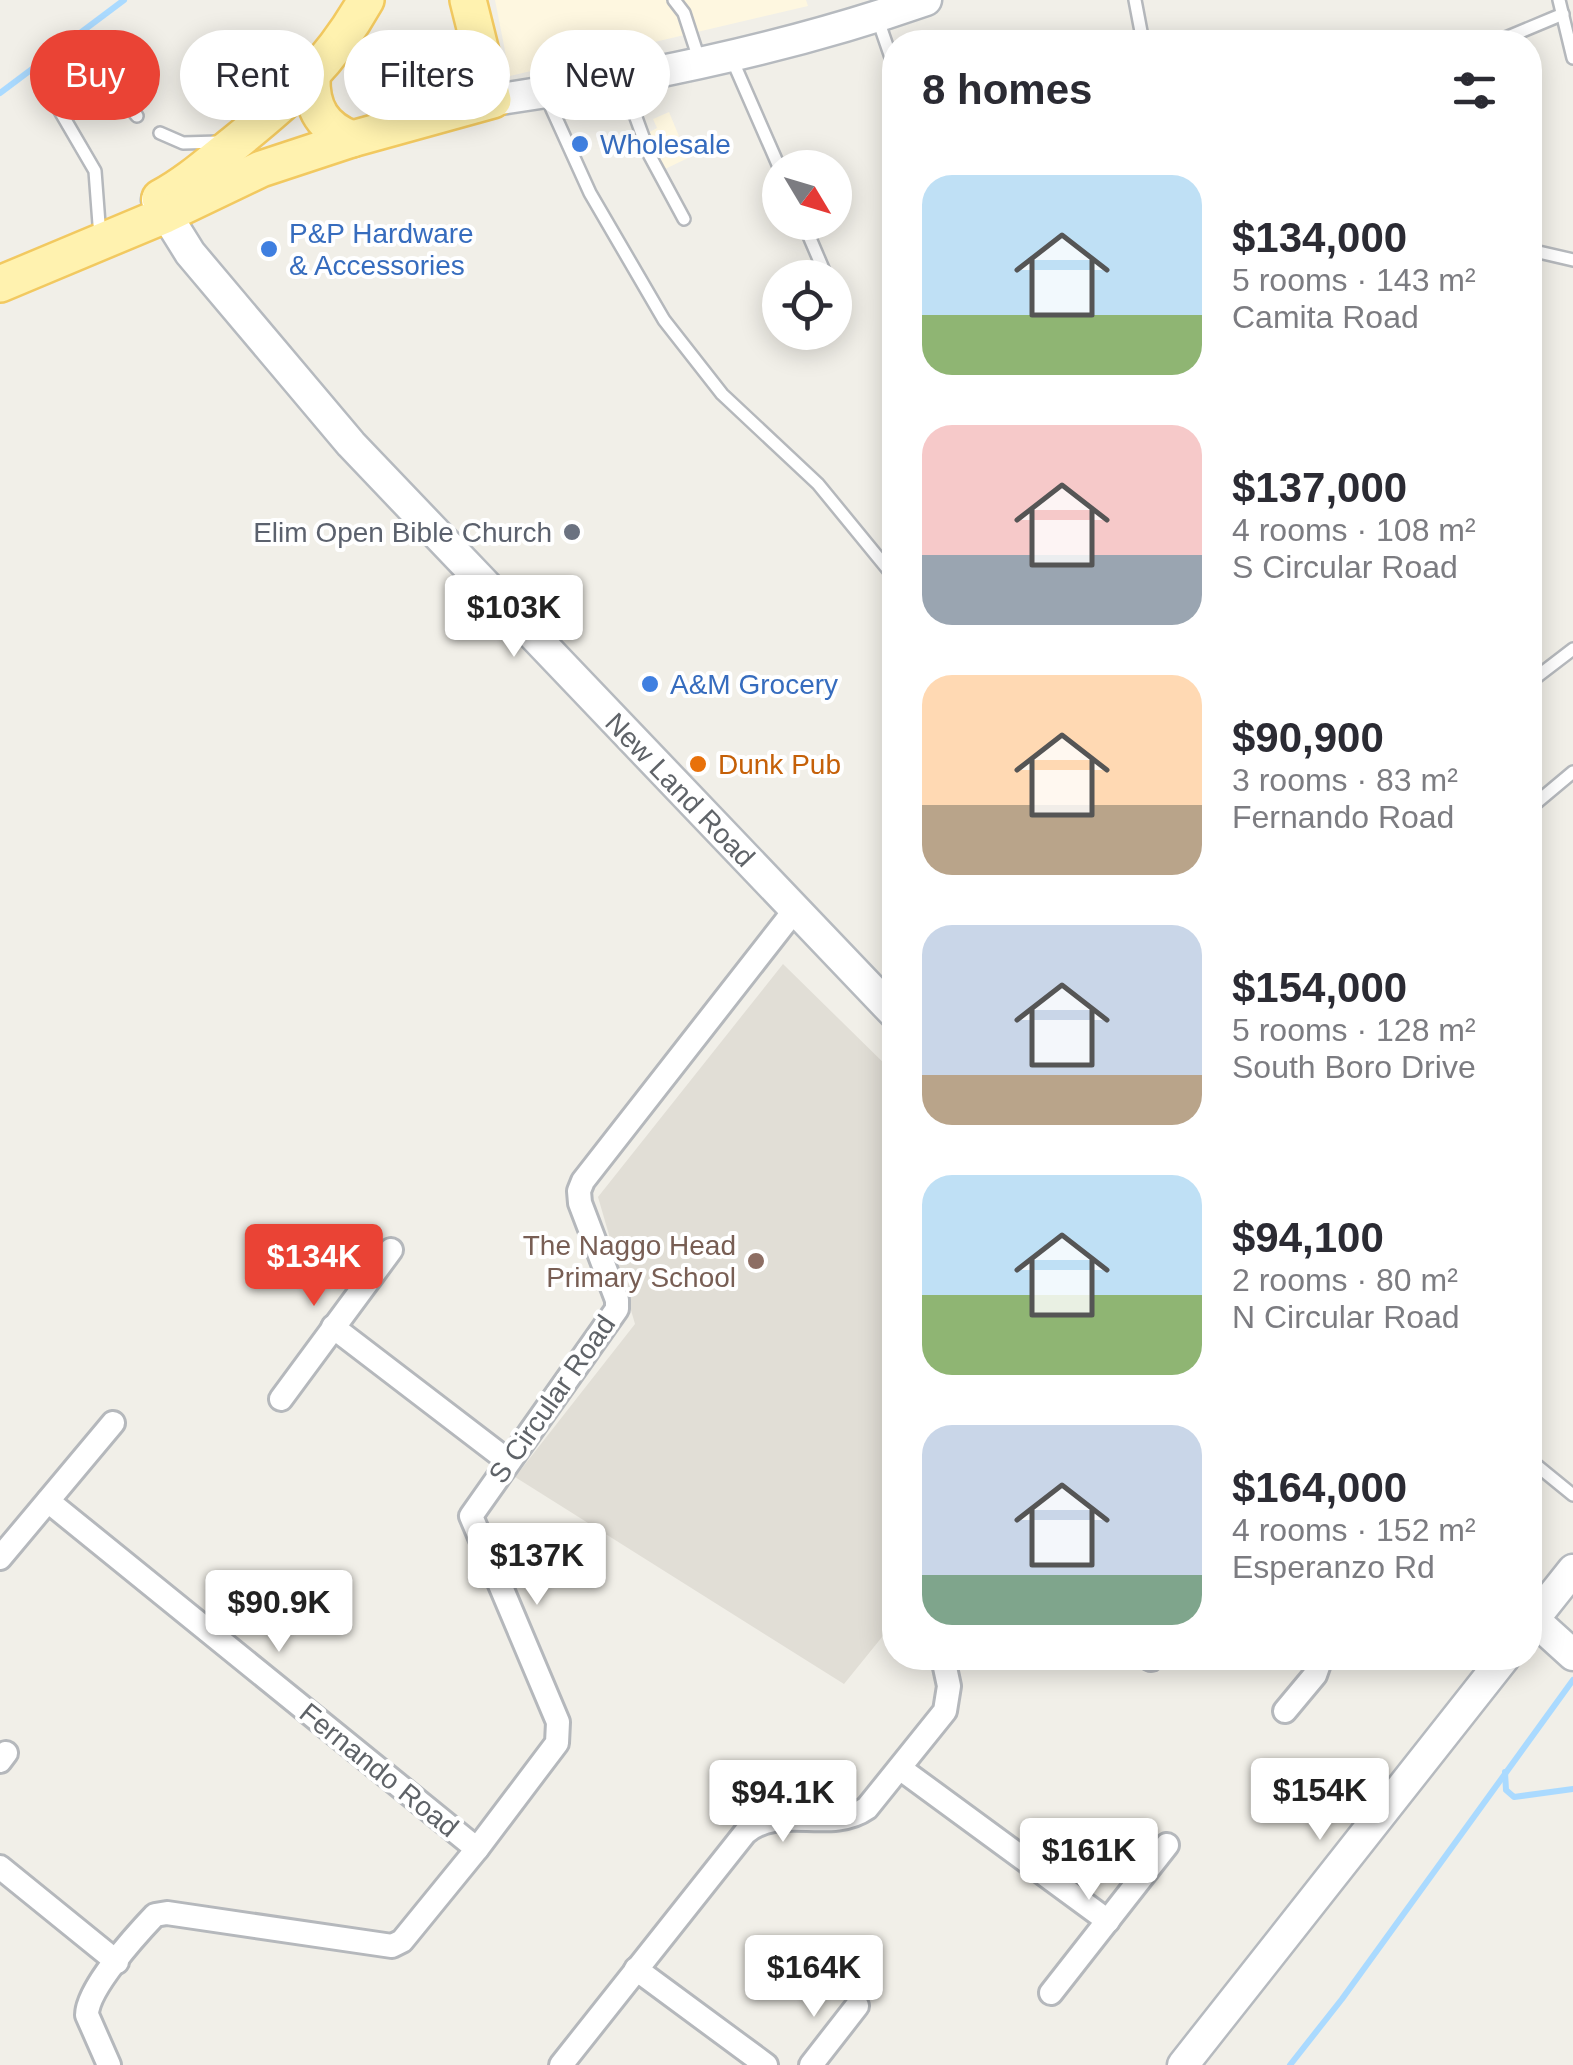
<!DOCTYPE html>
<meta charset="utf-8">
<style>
body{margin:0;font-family:Helvetica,sans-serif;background:#f7f7f7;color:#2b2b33;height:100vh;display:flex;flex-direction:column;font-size:38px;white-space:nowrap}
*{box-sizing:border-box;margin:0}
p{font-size:32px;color:#7c7c81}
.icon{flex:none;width:55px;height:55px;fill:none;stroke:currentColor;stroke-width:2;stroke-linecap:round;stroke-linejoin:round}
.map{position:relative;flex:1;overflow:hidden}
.drawer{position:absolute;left:882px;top:30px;width:660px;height:1640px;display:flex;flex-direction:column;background:#fff;border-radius:40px;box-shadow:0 5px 25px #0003}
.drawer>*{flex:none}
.banner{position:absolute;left:30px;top:30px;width:702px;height:90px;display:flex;gap:20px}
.needle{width:65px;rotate:128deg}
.fabs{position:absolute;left:762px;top:150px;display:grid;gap:20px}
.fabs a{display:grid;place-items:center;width:90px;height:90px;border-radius:50%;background:#fff;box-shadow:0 5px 25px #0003;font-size:50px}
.price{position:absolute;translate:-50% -85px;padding:0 22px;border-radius:10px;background:#fff;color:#222;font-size:32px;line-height:65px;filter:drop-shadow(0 2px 5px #0008)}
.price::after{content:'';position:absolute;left:50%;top:60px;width:30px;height:22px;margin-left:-15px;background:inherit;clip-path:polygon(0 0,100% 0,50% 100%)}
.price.current{background:#ea4335;color:#fff}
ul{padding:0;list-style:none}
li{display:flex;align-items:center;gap:30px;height:250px;padding:0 40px}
li span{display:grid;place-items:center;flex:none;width:280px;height:200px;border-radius:30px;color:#555}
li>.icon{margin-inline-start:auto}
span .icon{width:120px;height:120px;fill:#fffc;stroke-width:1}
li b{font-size:42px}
h2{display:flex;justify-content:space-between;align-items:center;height:120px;padding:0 40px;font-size:42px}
.pill{padding:0 35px;border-radius:45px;background:#fff;box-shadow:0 5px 25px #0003;font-size:35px;line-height:90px}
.pill.current{background:#ea4335;color:#fff}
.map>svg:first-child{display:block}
.commercial{fill:#fef7e0}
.education{fill:#e1ded6}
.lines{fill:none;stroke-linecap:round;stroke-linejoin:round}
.stream{stroke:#aadaff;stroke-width:6}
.lane-casing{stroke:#b5b8bc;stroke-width:16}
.street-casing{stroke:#b5b8bc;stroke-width:28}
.secondary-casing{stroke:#b6babf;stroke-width:35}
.primary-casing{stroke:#f2c960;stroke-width:40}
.lane{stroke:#fff;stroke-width:11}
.street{stroke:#fff;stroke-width:22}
.secondary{stroke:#fff;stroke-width:30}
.primary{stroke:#fff2af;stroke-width:35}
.shop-dot{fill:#3f7fe0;stroke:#fff;stroke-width:4}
.worship-dot{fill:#6b7280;stroke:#fff;stroke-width:4}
.food-dot{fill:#e8710a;stroke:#fff;stroke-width:4}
.education-dot{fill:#8d6e63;stroke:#fff;stroke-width:4}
.labels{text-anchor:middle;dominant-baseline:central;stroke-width:8;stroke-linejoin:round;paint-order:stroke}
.shop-label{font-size:28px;fill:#366cbe;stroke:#fff;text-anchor:start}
.worship-label{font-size:28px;fill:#5b616d;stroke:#fff;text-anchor:end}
.food-label{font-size:28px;fill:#c56008;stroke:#fff;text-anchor:start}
.street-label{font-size:28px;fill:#5f6368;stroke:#fff}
.education-label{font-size:28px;fill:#785e54;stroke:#fff;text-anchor:end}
</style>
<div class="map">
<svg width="1573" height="2065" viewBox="0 0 1573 2065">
<rect width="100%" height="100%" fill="#f1efe8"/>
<!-- commercial -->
<g class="commercial">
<polygon points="495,0 806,0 808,6 510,76"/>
<polygon points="669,112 688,158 663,170 646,134 657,128 653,119"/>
</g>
<!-- education -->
<polygon class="education" points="783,964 895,1074 895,1621 844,1684 515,1477 635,1324 598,1197"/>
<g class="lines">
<!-- stream -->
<g class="stream">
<polyline points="0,93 124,0"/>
<polyline points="1505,1772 1506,1790 1514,1797 1573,1789"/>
<polyline points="1290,2065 1342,1999 1573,1680"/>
</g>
<!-- lane casing -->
<g class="lane-casing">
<g id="lane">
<polyline points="674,0 684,13 699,59"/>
<polyline points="1135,0 1143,42"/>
<polyline points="1559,0 1573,58"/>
<polyline points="877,17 895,69"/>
<polyline points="1496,42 1563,14"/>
<polyline points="731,57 780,169"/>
<polyline points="623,82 650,156 684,219"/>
<polyline points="546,96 590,193 664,320 722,394 818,484 895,578"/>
<polyline points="160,133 183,143 219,142"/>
<polyline points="803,222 827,278"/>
<path d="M99,224L95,171L53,99C62,83 83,68 102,73L137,116"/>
<polyline points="1530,250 1573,260"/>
<polyline points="1530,682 1573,649"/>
<polyline points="1530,808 1573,772"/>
<polyline points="1530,1460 1573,1495"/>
</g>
</g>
<!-- street casing -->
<g class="street-casing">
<g id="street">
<polyline points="333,1327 508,1461"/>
<polyline points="281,1399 391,1250"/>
<polyline points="48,1501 477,1849"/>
<polyline points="0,1558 113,1423"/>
<polyline points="1149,1658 1151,1659"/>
<polyline points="1285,1711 1315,1675 1321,1658"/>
<polyline points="0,1761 6,1753"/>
<polyline points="901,1769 1108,1921"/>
<polyline points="0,1867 117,1962"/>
<polyline points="636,1969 766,2065"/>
<polyline points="1051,1993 1167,1845"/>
<path d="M109,2065L87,2015C87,1989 136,1935 155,1915L167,1913L392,1946L402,1941L477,1849L557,1743L558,1722L471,1516L617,1309V1300L580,1203L579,1191L583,1181L794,911"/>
<path d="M561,2065L745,1833C779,1803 830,1834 867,1808L945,1711L949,1686L943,1658"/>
<polyline points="811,2065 857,2006"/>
</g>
</g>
<!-- secondary casing -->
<g class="secondary-casing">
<g id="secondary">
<path d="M493,100C640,79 786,49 926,0"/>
<polyline points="157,200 190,253 351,444 895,1014"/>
<polyline points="1530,1616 1573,1655"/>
<polyline points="1530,1624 1573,1570"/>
<polyline points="1183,2065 1504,1658"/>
</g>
</g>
<!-- primary casing -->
<g class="primary-casing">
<g id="primary">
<path d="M312,77C311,108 323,128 352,139"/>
<path d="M160,198C188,183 211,162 235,143C292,97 330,64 366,0"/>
<polyline points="0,284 165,215 261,169 352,139 493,100 468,0"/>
</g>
</g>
<!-- lane -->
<use href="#lane" class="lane"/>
<!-- street -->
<use href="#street" class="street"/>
<!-- secondary -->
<use href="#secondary" class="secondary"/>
<!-- primary -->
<use href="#primary" class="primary"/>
</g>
<!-- markers -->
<g class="shop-dot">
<circle cx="580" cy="144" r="10"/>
<circle cx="269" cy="249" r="10"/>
<circle cx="650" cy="684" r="10"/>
</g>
<circle class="worship-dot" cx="572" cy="532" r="10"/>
<circle class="food-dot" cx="698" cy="764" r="10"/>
<circle class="education-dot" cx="756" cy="1261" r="10"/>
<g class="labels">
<!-- shop labels -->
<g class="shop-label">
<text x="600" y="144">Wholesale</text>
<text x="289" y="233">P&amp;P Hardware<tspan x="289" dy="32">&amp; Accessories</tspan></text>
<text x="670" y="684">A&amp;M Grocery</text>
</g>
<!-- worship labels -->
<g class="worship-label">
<text x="552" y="532">Elim Open Bible Church</text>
</g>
<!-- food labels -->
<g class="food-label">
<text x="718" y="764">Dunk Pub</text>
</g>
<!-- street labels -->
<g class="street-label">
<text transform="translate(680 790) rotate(46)">New Land Road</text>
<text transform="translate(552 1399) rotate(-55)">S Circular Road</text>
<text transform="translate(379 1770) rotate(39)">Fernando Road</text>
</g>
<!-- education labels -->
<g class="education-label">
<text x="736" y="1245">The Naggo Head<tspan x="736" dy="32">Primary School</tspan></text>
</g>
</g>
</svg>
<div class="fabs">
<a><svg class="needle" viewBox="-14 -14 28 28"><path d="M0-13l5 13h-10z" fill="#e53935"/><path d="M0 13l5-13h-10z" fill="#7c7c81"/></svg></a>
<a><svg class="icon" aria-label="locate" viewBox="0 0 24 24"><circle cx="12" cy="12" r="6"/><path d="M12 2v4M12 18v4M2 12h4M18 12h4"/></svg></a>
</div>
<b class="price" style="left:514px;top:660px">$103K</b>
<b class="price current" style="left:314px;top:1309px">$134K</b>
<b class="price" style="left:537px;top:1608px">$137K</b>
<b class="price" style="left:279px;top:1655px">$90.9K</b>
<b class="price" style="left:1320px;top:1843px">$154K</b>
<b class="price" style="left:783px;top:1845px">$94.1K</b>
<b class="price" style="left:1089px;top:1903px">$161K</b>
<b class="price" style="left:814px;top:2020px">$164K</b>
<div class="banner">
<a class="pill current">Buy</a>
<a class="pill">Rent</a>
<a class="pill">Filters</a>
<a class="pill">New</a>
</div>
<section class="drawer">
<h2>8 homes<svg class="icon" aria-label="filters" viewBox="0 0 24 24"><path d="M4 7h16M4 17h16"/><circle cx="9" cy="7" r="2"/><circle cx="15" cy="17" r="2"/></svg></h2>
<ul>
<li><span style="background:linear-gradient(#bfe0f5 70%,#8fb573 0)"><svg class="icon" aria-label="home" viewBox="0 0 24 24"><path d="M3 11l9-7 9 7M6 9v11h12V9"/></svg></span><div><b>$134,000</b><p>5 rooms · 143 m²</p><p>Camita Road</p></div></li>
<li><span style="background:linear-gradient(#f6c9c9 65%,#9aa5b1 0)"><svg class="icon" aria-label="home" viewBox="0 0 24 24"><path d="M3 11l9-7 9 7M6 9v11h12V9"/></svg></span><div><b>$137,000</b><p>4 rooms · 108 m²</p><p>S Circular Road</p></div></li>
<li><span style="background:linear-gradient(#ffd9b3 65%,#b9a48a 0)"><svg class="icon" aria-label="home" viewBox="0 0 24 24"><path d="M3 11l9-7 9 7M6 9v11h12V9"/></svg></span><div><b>$90,900</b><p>3 rooms · 83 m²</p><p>Fernando Road</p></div></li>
<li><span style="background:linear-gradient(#c9d6e8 75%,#b9a48a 0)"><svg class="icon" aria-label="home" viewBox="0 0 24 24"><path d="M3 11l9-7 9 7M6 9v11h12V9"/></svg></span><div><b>$154,000</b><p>5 rooms · 128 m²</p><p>South Boro Drive</p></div></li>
<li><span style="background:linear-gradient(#bfe0f5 60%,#8fb573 0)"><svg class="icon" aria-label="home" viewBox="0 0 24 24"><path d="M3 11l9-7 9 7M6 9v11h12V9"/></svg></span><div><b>$94,100</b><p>2 rooms · 80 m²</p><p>N Circular Road</p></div></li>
<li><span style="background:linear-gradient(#c9d6e8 75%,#7fa58c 0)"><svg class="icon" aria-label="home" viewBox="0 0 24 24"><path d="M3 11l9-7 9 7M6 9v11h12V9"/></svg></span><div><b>$164,000</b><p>4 rooms · 152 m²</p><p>Esperanzo Rd</p></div></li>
</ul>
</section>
</div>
